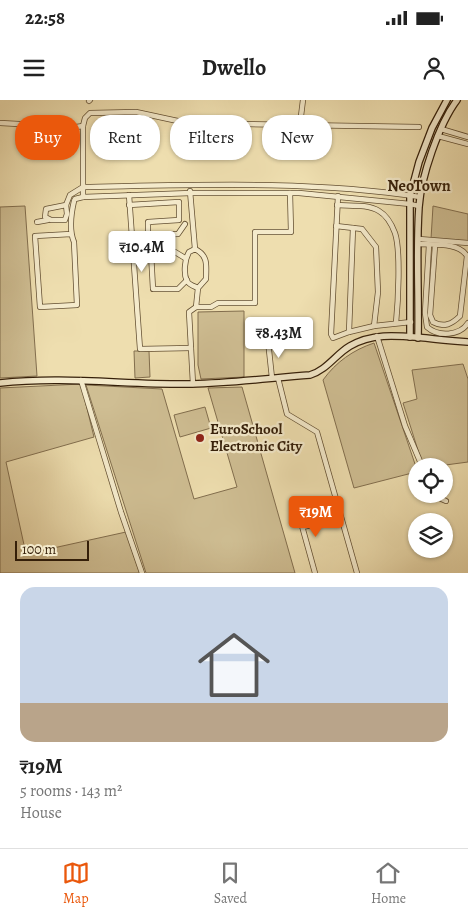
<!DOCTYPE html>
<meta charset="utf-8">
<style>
body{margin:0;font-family:Alegreya,serif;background:#f2f2f2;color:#222;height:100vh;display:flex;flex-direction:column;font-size:19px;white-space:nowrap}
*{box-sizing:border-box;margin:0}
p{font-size:16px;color:#767676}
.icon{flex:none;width:28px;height:28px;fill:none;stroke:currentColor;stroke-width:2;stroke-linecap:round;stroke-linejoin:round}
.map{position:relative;height:473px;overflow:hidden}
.side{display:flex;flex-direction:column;background:#fff;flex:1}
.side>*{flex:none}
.guide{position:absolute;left:15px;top:15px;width:439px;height:45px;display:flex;gap:10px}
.tools{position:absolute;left:408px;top:358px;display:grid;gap:10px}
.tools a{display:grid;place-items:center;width:45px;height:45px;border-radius:50%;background:#fff;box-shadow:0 1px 4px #0004;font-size:25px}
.scale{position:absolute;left:15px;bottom:12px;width:74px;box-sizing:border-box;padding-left:5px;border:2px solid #351f09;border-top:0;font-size:14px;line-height:18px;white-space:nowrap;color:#351f09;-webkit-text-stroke:4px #f4eacb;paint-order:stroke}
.price{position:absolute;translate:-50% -42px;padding:0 11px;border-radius:5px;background:#fff;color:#222;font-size:16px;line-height:32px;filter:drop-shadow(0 1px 2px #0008)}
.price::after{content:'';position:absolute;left:50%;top:30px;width:15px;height:11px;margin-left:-8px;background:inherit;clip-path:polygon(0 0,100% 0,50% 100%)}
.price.active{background:#ea580c;color:#fff}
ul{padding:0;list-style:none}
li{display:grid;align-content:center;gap:10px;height:265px;padding:0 20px}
li span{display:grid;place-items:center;height:155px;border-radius:15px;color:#555}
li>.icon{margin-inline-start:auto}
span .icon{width:90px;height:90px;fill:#fffc;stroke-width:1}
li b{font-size:21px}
.tag{padding:0 18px;border-radius:20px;background:#fff;box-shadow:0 1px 4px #0004;font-size:18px;line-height:45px}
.tag.active{background:#ea580c;color:#fff}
.status{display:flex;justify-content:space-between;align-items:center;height:35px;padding:0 25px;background:#fff;direction:ltr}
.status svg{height:14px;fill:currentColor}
header{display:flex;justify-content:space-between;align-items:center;height:65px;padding:0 20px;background:#fff;font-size:22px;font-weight:600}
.tab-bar{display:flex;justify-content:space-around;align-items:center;height:70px;border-top:1px solid #e0e0e0;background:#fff;font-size:14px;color:#767676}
.tab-bar a{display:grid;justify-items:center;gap:2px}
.tab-bar .active{color:#ea580c}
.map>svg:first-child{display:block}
.green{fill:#cfbe93;stroke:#826e4e}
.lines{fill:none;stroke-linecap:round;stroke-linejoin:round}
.street-casing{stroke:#634f32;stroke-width:6}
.secondary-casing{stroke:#351f09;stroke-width:8}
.street{stroke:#f4eacb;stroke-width:4.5}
.secondary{stroke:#f4eacb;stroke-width:5.5}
.poi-dot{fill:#8f2418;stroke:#f4eacb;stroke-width:2}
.labels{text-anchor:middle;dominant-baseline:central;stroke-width:4.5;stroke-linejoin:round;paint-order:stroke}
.poi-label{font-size:15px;font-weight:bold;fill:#351f09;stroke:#f4eacb;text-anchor:start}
.neighbourhood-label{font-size:16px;font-weight:bold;fill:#351f09;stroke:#f4eacb}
</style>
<div class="status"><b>22:58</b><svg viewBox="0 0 49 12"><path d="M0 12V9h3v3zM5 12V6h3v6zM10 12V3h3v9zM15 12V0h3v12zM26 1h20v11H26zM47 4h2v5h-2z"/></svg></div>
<header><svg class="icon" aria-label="menu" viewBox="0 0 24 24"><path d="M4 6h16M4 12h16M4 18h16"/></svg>Dwello<svg class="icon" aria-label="person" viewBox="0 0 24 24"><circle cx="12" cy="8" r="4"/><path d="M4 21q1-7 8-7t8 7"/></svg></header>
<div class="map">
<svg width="468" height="473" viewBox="0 0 468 473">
<rect width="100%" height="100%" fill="#eedeaf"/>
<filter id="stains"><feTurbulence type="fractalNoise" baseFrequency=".004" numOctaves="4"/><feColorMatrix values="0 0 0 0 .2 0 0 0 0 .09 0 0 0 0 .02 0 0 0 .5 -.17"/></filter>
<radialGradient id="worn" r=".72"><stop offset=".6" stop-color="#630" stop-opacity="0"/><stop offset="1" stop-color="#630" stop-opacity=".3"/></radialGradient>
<!-- green -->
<g class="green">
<polygon points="25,106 37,276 0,278 0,107"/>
<polygon points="433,106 468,114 468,141 431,139"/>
<polygon points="244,211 244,277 201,279 198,265 198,212"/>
<path d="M374,243L416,367V372L354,388L323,280C336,262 353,250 374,243Z"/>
<polygon points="134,251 149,251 150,277 135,278"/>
<polygon points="463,264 468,279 468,362 438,366 423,366 403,303 417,299 412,270"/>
<polygon points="81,284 94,337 6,362 26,454 126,432 140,473 0,473 0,288"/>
<polygon points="86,285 162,289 194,399 237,387 208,288 242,287 295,473 146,473"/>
<polygon points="205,307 211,328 180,337 174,315"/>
</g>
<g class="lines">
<!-- street casing -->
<g class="street-casing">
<g id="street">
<polyline points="89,1 90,0"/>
<polyline points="0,23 76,27 83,26"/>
<polyline points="300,24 303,0"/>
<polyline points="441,29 468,37"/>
<polyline points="438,36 468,44"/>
<polyline points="190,91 195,149"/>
<polyline points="129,95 140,249 191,248"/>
<polyline points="338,96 331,234 333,238 349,232"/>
<polyline points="66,105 70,95 83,87 83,26 85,18 90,13 136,12 187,23 419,27"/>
<polygon points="66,105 67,114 65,120 51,120 45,117 46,109"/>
<polyline points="129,105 179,102 179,120 148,122 148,135 178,134 185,124"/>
<path d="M337,105C350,106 368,104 379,111C386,115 392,125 395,133C401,151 398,203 396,223"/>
<path d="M419,106L410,104L299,93H191L83,97V87C195,85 309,80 420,97"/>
<polyline points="37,122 48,120"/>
<polyline points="336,126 362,129 376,147 378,192 374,226"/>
<polyline points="353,128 349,232 374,226 411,222"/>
<path d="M71,134L35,136L40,207L77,205L74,142C69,130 71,114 74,101L75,99L83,97"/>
<polyline points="419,139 468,143"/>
<path d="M419,144C433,145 459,142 467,156L460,216C452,224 444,228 433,222L430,215L435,146"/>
<path d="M429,145L425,213L427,227C438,237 460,236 468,223"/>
<polyline points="185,158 175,152 151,153 153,189 178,189 187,180"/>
<polyline points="196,207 211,207 218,203 255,203 255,132 291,132 290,93"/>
<polyline points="377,236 405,326 422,366"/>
<polyline points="268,241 272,278"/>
<polyline points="278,278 287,314 317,332 357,473"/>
<polyline points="81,280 121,412 142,473"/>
<path d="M193,284L189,212L196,207L198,188L206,179C206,166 209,156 195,149L189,152C185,159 183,173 187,181C189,185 194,186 198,188"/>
<polyline points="435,394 437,397 446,401"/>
<polyline points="297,408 315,473"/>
<polyline points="303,427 341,418"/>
</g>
</g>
<!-- secondary casing -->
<g class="secondary-casing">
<g id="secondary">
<polyline points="410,237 410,96 419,62 432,28 447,0"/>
<path d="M418,238C419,194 416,151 419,107C421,77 439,24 457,0"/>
<path d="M0,283C64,276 128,285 192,284C231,283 271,278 310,275C327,270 336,254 350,246C374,232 400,236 426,238C440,240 454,241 468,242"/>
</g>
</g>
<!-- street -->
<use href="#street" class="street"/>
<!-- secondary -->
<use href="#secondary" class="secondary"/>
</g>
<!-- markers -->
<circle class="poi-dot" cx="200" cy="338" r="5"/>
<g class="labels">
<!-- poi labels -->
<g class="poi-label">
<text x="210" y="329">EuroSchool<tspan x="210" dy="17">Electronic City</tspan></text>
</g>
<!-- neighbourhood labels -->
<g class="neighbourhood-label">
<text x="419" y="86">NeoTown</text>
</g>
</g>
<rect width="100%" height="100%" filter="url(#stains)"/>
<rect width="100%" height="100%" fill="url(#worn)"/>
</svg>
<div class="tools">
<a><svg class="icon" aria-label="locate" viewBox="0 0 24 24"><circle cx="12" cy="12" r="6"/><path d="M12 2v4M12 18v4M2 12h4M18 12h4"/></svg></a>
<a><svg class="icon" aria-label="layers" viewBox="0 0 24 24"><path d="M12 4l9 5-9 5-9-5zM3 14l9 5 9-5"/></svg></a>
</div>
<div class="scale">100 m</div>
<b class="price" style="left:142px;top:173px">₹10.4M</b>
<b class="price" style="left:279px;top:259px">₹8.43M</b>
<b class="price active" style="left:316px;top:438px">₹19M</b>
<div class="guide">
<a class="tag active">Buy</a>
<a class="tag">Rent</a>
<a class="tag">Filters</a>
<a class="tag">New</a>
</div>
</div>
<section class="side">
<ul>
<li><span style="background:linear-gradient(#c9d6e8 75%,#b9a48a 0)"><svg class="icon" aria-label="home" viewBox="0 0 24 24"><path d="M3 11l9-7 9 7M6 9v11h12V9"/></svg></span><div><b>₹19M</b><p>5 rooms · 143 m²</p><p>House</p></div></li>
</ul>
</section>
<nav class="tab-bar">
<a class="active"><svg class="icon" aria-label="map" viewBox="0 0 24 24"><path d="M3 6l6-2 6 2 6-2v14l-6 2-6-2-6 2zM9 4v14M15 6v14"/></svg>Map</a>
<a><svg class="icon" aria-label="saved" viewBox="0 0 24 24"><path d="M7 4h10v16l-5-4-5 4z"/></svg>Saved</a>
<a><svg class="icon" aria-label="home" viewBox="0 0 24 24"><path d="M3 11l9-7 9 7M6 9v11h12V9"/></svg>Home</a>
</nav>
